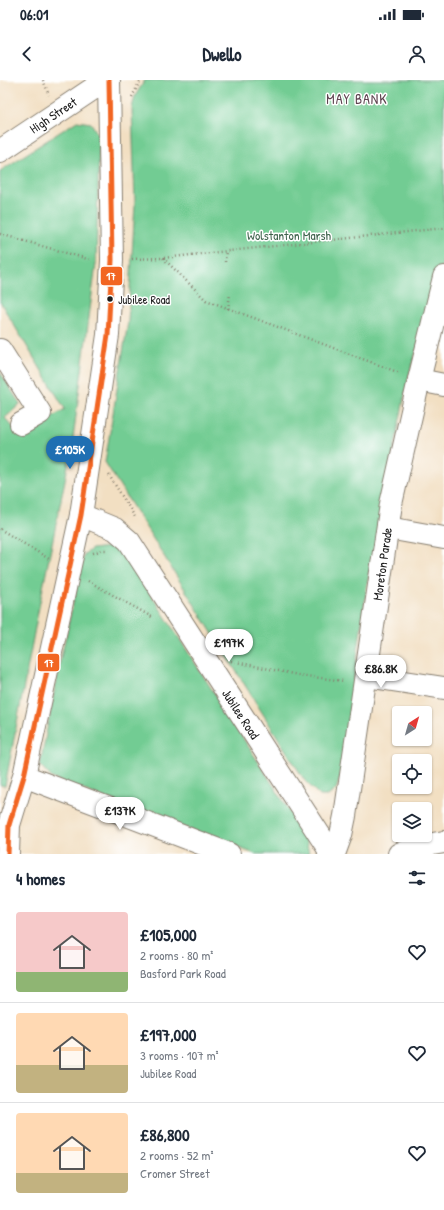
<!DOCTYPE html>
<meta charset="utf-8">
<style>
body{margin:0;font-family:"Patrick Hand",sans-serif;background:#f2f2f3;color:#1f2937;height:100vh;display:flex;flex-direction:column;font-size:15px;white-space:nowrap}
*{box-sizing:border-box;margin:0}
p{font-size:13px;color:#747a83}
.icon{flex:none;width:22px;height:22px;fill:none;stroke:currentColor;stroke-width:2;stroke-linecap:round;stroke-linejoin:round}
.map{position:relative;height:774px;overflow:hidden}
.sheet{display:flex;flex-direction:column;background:#fff;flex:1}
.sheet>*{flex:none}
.needle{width:26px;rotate:37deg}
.fabs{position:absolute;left:392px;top:626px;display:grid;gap:8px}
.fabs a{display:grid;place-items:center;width:40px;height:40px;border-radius:4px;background:#fff;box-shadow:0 1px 3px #0004;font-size:20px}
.price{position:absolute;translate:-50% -34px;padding:0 9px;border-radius:14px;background:#fff;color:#222;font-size:13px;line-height:26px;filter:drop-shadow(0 1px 2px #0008)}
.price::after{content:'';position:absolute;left:50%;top:24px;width:12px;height:9px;margin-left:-6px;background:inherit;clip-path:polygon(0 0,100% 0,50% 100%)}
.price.current{background:#1f6fb2;color:#fff}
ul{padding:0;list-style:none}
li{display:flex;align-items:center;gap:12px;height:100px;padding:0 16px}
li+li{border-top:1px solid #e0e1e3}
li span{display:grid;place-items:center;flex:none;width:112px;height:80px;border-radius:4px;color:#555}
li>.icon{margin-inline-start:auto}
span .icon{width:48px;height:48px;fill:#fffc;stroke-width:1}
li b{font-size:17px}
h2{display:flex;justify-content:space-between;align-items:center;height:48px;padding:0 16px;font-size:17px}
.status{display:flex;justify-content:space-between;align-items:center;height:28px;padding:0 20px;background:#fff;direction:ltr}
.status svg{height:11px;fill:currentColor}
header{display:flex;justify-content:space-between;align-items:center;height:52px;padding:0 16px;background:#fff;font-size:18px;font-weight:700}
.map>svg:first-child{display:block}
.green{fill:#72cc93;stroke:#477458}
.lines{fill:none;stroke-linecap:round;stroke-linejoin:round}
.minor-casing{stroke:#877e6f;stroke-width:24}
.major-casing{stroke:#877e6f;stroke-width:24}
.highway-casing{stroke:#877e6f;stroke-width:24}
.path{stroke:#877e6f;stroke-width:2.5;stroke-dasharray:1 3;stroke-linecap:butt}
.minor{stroke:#fff;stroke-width:22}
.major{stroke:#fff;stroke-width:22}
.highway{stroke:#fff;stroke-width:22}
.bus-1-casing{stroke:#fff;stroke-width:8}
.bus-1{stroke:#f26522;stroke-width:5}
.bus-dot{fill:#1c1c1c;stroke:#fff;stroke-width:1.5}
.labels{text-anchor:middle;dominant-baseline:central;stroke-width:3;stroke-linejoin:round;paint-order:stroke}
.bus-label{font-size:12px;fill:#1c1c1c;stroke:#fff;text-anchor:start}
.street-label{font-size:13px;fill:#1c1c1c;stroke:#fff}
.park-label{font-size:13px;fill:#3e624c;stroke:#fff}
.neighbourhood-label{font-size:14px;letter-spacing:1px;fill:#5e424f;stroke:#fff}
.line-badge{stroke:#fff;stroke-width:1.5}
.badge-label{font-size:11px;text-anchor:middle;font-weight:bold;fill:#fff}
</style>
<div class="status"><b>06:01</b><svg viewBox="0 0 49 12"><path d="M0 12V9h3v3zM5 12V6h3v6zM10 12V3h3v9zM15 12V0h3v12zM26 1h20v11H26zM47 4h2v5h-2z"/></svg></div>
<header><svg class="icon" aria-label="back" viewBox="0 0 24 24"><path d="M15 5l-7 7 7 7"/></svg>Dwello<svg class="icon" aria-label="person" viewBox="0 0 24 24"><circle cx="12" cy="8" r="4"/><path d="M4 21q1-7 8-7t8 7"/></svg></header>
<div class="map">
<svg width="444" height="774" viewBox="0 0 444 774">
<rect width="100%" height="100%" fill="#fff"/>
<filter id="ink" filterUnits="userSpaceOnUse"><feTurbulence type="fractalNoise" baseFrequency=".025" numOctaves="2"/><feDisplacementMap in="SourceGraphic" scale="8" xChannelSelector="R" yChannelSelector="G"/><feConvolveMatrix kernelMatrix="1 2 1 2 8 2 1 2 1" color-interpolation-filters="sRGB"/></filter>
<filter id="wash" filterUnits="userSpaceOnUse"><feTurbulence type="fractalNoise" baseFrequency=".012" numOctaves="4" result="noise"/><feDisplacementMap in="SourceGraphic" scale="16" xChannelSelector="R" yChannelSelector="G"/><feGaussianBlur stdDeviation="0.9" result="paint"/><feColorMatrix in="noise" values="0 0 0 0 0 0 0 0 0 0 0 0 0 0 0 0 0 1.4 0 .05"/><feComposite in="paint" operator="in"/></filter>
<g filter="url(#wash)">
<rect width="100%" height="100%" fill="#f2dfc2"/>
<!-- green -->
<g class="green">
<polygon points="145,0 444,0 444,177 408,299 368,499 340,698 336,709 328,716 320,716 305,701 105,382 128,242 135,124 132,28 135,16"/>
<polygon points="77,41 91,43 97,53 99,64 96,184 72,366 38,532 5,706 0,705 0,292 20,324 5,338 20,355 65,329 0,222 0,91"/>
<polygon points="109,467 116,470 129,480 305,755 309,774 255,774 52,698 40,685 60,582 84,474 92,469"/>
</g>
</g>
<g filter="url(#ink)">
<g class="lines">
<!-- minor casing -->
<g class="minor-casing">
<g id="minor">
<polyline points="0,270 40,333 21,344"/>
<polyline points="419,300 444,305"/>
<polyline points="81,435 115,449 129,461 328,768 329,774"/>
<polyline points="388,448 444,458"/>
<polyline points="366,596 444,608"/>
<polyline points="24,696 229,774"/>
<polyline points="334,774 341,755 345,736 391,424 419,300 444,197"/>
<polyline points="399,774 416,767 444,762"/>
</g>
</g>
<!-- major casing -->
<g class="major-casing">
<polyline id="major" points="8,774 9,745 24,696 81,435 108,255 112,180 109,0"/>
</g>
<!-- highway casing -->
<g class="highway-casing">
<polyline id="highway" points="0,71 106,0"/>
</g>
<!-- path -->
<g class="path">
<polyline points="43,0 49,15"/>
<polyline points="132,17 139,3 142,0"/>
<polyline points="0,154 91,180"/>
<polyline points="163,178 206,220 400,293"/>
<polyline points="132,179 163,178 444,148"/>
<polyline points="225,182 226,171"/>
<polyline points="228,229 230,214"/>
<polyline points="109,395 135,437"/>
<polyline points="0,449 49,479"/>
<polyline points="93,473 103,470 106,470"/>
<polyline points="88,501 152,537"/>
<polyline points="231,581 298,595 344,601"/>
</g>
<!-- minor -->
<use href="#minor" class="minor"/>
<!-- major -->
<use href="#major" class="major"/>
<!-- highway -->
<use href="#highway" class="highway"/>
<!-- bus-1 casing -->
<g class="bus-1-casing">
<polyline id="bus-1" points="8,774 9,745 24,696 81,435 108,255 112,180 109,0"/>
</g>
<!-- bus-1 -->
<use href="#bus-1" class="bus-1"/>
</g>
</g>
<!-- markers -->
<circle class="bus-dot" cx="110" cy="219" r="3.5"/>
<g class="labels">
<!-- bus labels -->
<g class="bus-label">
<text x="118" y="219">Jubilee Road</text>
</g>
<!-- street labels -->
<g class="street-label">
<text transform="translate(53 35) rotate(-34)">High Street</text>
<text transform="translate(382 484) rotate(-82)">Moreton Parade</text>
<text transform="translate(241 634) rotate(57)">Jubilee Road</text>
</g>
<!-- park labels -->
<g class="park-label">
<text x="289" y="155">Wolstanton Marsh</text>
</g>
<!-- neighbourhood labels -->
<g class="neighbourhood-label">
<text x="357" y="18">MAY BANK</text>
</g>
</g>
<g class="line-badge">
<rect x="100" y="186" width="23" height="20" rx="4" fill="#f26522"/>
<rect x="37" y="573" width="23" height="19" rx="4" fill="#f26522"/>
</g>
<g class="badge-label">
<text x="111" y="200">17</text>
<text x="49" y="587">17</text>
</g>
</svg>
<div class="fabs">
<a><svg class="needle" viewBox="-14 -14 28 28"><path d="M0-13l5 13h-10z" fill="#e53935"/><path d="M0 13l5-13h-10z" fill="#747a83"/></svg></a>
<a><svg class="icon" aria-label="locate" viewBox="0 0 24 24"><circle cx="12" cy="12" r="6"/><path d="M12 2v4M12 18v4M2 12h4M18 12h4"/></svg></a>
<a><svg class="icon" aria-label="layers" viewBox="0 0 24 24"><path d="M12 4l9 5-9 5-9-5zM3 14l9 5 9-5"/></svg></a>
</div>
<b class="price current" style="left:70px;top:390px">£105K</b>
<b class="price" style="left:229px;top:583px">£197K</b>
<b class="price" style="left:381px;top:609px">£86.8K</b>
<b class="price" style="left:120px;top:751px">£137K</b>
</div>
<section class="sheet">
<h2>4 homes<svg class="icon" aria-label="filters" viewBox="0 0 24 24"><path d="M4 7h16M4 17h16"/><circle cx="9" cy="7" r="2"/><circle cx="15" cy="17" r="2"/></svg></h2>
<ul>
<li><span style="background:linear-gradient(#f6c9c9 75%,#8fb573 0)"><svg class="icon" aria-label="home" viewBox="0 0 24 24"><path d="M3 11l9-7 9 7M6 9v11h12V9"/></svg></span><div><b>£105,000</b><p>2 rooms · 80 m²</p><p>Basford Park Road</p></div><svg class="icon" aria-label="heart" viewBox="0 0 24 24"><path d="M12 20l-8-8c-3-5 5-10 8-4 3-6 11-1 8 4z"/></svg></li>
<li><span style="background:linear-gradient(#ffd9b3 65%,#c2b280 0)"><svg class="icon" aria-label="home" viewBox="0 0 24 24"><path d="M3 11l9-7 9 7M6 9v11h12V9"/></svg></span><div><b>£197,000</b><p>3 rooms · 107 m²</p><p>Jubilee Road</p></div><svg class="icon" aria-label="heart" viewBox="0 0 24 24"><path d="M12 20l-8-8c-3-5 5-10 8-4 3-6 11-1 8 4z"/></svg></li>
<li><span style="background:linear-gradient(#ffd9b3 75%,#c2b280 0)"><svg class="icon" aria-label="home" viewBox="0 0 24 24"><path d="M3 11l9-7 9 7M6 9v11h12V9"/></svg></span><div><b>£86,800</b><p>2 rooms · 52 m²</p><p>Cromer Street</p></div><svg class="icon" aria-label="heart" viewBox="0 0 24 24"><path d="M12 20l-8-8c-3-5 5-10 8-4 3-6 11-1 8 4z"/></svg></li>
</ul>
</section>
